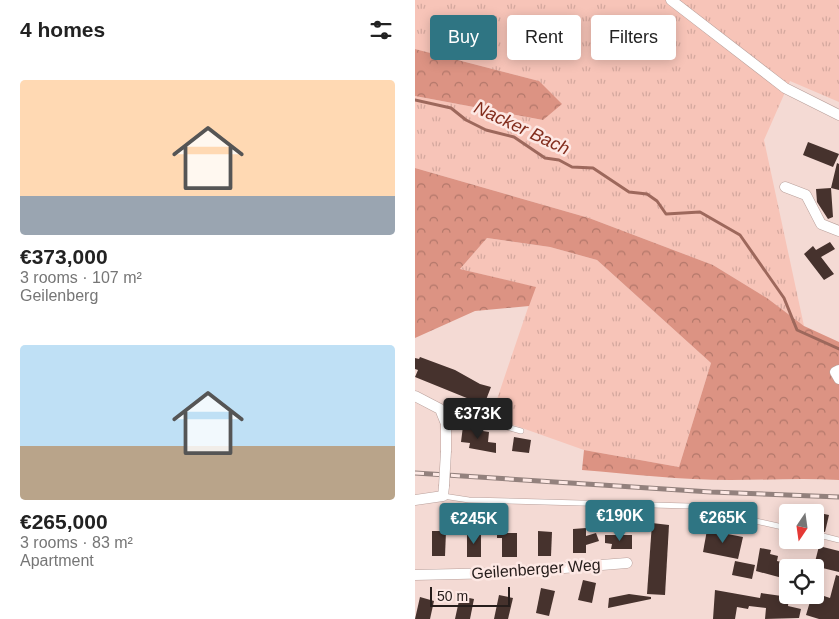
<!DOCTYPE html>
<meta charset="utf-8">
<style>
body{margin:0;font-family:Arial,sans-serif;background:#f6f6f6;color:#222;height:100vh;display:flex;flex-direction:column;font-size:19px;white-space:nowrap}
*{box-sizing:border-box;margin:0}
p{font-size:16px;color:#767676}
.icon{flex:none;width:28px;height:28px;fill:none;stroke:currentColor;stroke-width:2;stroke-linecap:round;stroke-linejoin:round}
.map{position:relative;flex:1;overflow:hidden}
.side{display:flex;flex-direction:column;background:#fff;width:415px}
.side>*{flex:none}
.banner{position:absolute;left:15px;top:15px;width:334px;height:45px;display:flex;gap:10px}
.needle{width:32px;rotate:193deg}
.tools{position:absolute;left:364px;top:504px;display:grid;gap:10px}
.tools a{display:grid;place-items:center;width:45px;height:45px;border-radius:5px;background:#fff;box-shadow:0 2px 12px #0003;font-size:25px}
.scale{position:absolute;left:15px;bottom:12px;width:80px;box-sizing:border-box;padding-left:5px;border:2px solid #261d1b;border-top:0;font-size:14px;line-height:18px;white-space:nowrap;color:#261d1b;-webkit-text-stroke:4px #fde8e4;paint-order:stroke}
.price{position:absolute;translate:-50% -42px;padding:0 11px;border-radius:5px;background:#2f7583;color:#fff;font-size:16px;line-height:32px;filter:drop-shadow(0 1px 2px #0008)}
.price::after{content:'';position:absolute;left:50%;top:30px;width:15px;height:11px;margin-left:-8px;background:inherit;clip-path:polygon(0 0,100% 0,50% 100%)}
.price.active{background:#222;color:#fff}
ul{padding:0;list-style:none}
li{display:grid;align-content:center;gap:10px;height:265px;padding:0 20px}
li span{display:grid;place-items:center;height:155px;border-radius:5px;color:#555}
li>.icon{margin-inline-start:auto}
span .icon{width:90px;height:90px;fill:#fffc;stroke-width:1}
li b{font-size:21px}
h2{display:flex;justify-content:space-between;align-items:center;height:60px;padding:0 20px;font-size:21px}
.chip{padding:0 18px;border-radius:5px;background:#fff;box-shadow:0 2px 12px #0003;font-size:18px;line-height:45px}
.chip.active{background:#2f7583;color:#fff}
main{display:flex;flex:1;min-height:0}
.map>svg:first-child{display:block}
.grass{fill:url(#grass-tufts)}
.forest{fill:url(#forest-crowns)}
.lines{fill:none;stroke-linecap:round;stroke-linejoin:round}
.stream{stroke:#9d685c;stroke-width:3}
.building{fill:#46322d}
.service-casing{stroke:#b9a09b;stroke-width:6}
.minor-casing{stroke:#b9a09b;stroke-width:11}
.service{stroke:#fff;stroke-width:5}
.minor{stroke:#fff;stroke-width:10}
.rail-casing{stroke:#93817d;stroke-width:5}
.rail{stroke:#fde8e4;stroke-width:3;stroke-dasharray:9;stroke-linecap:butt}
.minor-bridge-casing{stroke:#b9a09b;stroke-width:11;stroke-linecap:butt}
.minor-bridge{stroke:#fff;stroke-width:10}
.labels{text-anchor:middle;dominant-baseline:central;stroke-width:5;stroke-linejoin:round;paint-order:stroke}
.street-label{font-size:16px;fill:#261d1b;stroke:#fde8e4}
.water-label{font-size:18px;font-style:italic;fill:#822c1c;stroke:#fde8e4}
</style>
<main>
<section class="side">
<h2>4 homes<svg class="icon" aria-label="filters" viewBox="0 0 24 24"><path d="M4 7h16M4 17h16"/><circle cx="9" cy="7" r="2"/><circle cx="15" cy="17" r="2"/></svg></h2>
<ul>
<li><span style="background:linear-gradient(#ffd9b3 75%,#9aa5b1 0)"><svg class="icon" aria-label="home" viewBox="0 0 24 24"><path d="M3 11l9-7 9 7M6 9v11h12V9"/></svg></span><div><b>€373,000</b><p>3 rooms · 107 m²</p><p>Geilenberg</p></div></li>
<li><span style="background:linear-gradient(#bfe0f5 65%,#b9a48a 0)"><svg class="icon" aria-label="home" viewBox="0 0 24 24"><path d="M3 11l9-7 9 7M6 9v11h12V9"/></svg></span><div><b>€265,000</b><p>3 rooms · 83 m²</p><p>Apartment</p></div></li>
</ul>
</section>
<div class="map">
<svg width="424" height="619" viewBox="0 0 424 619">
<defs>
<pattern id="grass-tufts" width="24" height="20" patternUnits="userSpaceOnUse" patternTransform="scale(1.25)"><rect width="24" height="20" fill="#f7c4b8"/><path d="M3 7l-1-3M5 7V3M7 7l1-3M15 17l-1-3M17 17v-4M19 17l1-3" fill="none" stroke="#d4a89e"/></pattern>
<pattern id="forest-crowns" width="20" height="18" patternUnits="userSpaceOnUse" patternTransform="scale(1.25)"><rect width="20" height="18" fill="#dc9383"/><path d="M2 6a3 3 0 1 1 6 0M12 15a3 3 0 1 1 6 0" fill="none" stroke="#b2776a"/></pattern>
</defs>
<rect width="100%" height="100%" fill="#f4dad4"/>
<!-- grass -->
<g class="grass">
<polygon points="0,0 424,0 424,102 375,81 349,140 389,326 352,298 298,265 174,218 0,168 0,96 128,120 124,81 0,49"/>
<polygon points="72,238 135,247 182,260 296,363 264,467 169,450 76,417 120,287 45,269"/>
</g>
<!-- forest -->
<g class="forest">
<polygon points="0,49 124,81 147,104 128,120 0,96"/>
<path d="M0,168L174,218L298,265L352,298L389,326L424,342V480C388,478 353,480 316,480C266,480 216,474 167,470L169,450L264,467L296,363L182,260L135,247L72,238L45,269L121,287L114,306L60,311L0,338Z"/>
</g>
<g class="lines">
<!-- stream -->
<polyline class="stream" points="0,100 36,108 51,120 71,130 99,137 130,158 144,160 157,167 178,168 214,192 232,194 242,201 251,214 285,212 325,235 369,298 382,330 424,349"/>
</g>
<!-- building -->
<g class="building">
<polygon points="393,142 424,154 418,167 388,155"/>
<polygon points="422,163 424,164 424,190 416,188 418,217 413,219 402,202 401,189 416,188"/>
<polygon points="415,242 420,249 406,257 419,274 409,280 389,254 398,246 401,250"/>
<polygon points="5,357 40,370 65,384 76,387 69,405 0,377 3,370 0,369 0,358 4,359"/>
<polygon points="48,426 62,428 62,430 74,432 73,442 81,443 81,453 54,448 55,443 46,442"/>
<polygon points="99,437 116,440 114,453 97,451"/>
<polygon points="400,512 414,515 410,532 400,530"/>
<polygon points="237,523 254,525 250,595 232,594"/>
<polygon points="82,526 90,526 90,533 102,533 102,557 87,557 87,538 82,538"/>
<polygon points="171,528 171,536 181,533 184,541 171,545 171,553 158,553 158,529"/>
<polygon points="292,530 328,537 323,559 288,552"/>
<polygon points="17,531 31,531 30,556 17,556"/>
<polygon points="123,531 137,532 136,556 123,556"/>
<rect x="52" y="533" width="14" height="24"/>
<polygon points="190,535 217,535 217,549 196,549 197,544 190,543"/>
<polygon points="404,546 424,551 424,572 399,566"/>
<polygon points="345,548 356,550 355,554 363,556 362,561 375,564 371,579 341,571"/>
<polygon points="320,561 340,565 337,579 317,575"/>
<polygon points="421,575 424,576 424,619 404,619 391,615 397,595 400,593 415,598"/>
<polygon points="168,580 181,583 177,603 163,600"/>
<polygon points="126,588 140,591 134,616 121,613"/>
<polygon points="300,590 345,598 346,593 374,597 373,606 386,609 384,618 350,619 351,608 334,606 333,609 322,607 320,619 298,619"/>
<polygon points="214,594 236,597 236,599 193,608 194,598"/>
<polygon points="84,595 98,598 93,619 79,619"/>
<polygon points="45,596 59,599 55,619 40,619"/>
<polygon points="5,597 19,601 15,619 0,619"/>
</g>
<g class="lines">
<!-- service casing -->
<g class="service-casing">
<g id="service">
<polyline points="26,409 106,431"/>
<polyline points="28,496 54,500 274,506 372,528"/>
<polyline points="400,534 424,540"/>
</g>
</g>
<!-- minor casing -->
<g class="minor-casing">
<g id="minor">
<polyline points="256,0 370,88 424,115"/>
<polyline points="370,187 391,195 406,224 424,231"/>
<polyline points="424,370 420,372 424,379"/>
<polyline points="0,396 25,409 31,424 31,451"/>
<polyline points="0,500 28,496 29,486"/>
<polyline points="0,575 85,573 212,563"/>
</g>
</g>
<!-- service -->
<use href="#service" class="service"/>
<!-- minor -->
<use href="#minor" class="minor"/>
<!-- rail casing -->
<g class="rail-casing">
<polyline id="rail" points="0,473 296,492 424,497"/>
</g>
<!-- rail -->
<use href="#rail" class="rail"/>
<!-- minor-bridge casing -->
<g class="minor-bridge-casing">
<polyline id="minor-bridge" points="29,486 31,451"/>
</g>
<!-- minor-bridge -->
<use href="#minor-bridge" class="minor-bridge"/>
</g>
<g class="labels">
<!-- street labels -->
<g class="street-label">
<text transform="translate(121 569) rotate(-4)">Geilenberger Weg</text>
</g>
<!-- water labels -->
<g class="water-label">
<text transform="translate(107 128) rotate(25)">Nacker Bach</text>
</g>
</g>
</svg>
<div class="tools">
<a><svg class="needle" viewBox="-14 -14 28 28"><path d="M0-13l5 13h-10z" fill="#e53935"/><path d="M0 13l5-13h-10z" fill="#767676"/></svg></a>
<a><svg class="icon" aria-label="locate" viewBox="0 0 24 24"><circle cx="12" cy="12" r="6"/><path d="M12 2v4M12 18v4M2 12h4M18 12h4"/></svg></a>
</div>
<div class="scale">50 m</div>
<b class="price active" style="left:63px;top:440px">€373K</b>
<b class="price" style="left:205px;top:542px">€190K</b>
<b class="price" style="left:308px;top:544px">€265K</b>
<b class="price" style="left:59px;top:545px">€245K</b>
<div class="banner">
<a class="chip active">Buy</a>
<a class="chip">Rent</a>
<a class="chip">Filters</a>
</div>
</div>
</main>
